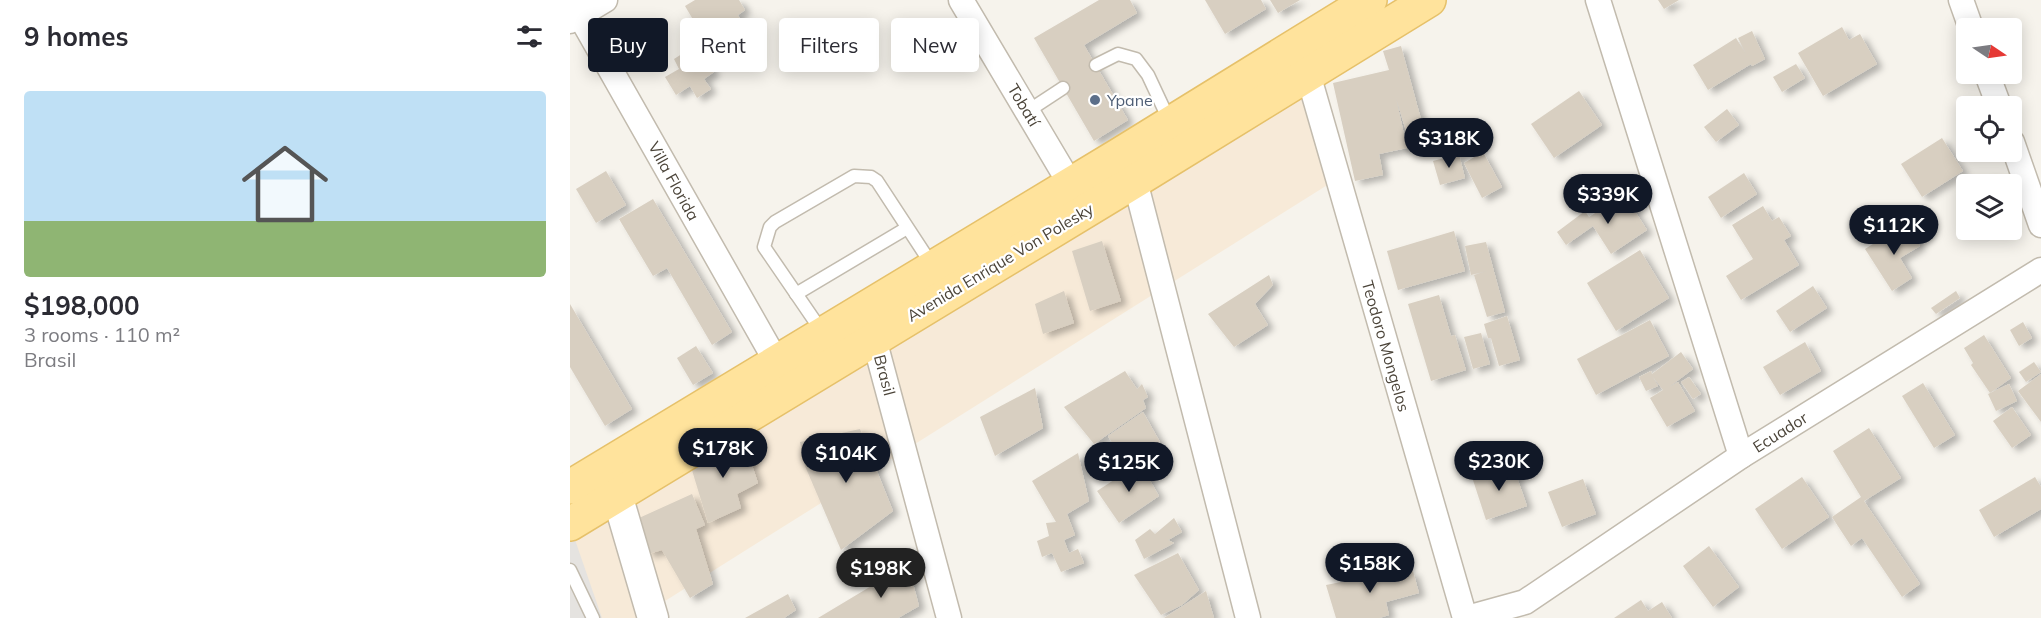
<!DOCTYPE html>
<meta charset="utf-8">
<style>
body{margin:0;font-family:Mulish,sans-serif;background:#f7f7f7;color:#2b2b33;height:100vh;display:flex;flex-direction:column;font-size:22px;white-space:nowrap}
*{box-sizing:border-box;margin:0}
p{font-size:20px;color:#7c7c81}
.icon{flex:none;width:33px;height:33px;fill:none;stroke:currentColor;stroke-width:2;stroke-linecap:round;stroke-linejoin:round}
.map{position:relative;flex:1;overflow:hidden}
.side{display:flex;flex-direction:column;background:#fff;width:570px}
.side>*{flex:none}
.banner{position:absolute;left:18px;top:18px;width:570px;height:54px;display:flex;gap:12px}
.needle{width:39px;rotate:103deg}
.tools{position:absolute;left:1386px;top:18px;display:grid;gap:12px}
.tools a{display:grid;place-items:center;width:66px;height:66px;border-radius:6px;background:#fff;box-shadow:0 3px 15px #0003;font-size:30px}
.price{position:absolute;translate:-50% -51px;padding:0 14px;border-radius:21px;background:#111827;color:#fff;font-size:20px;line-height:39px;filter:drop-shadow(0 2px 3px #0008)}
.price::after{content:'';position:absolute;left:50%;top:36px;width:18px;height:14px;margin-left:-9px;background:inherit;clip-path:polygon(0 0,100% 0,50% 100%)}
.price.on{background:#222;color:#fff}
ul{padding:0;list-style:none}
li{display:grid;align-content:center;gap:12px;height:318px;padding:0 24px}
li+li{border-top:2px solid #e1e1e2}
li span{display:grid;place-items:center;height:186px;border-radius:6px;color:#555}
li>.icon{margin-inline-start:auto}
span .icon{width:108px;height:108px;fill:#fffc;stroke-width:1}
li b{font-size:26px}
h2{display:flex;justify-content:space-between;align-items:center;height:72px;padding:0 24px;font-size:26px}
.tag{padding:0 21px;border-radius:6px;background:#fff;box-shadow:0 3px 15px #0003;font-size:21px;line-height:54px}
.tag.on{background:#111827;color:#fff}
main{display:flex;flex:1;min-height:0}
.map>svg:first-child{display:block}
.commercial{fill:#f7ead8}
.parking{fill:#e5e3e0}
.building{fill:#d8cfc1;filter:url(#shadow)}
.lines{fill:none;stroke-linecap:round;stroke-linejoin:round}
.service-casing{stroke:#c2bbae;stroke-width:15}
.minor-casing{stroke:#c2bbae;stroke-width:27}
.tertiary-casing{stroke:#c2bbae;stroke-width:33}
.primary-casing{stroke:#e6c16a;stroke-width:36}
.service{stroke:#fff;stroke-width:12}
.minor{stroke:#fff;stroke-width:24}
.tertiary{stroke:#fff;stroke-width:30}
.primary{stroke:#ffe39c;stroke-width:33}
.service-dot{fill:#5c6f8a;stroke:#fff;stroke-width:2}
.labels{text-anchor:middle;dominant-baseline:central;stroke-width:4.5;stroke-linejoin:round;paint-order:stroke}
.service-label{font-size:16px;fill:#4e5e75;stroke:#fff;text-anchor:start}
.street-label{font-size:16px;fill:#4b4439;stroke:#fff}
</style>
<main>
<section class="side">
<h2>9 homes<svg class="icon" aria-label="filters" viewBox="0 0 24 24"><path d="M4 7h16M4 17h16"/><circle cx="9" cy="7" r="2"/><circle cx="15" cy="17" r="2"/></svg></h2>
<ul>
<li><span style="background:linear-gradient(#bfe0f5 70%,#8fb573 0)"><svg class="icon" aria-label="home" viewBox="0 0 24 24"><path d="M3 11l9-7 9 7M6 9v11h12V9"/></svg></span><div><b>$198,000</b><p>3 rooms · 110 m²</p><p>Brasil</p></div></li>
</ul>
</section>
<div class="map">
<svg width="1471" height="618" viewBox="0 0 1471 618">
<defs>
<filter id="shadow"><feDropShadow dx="6" dy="4" stdDeviation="3" flood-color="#0004"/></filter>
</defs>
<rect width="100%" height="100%" fill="#f6f3ec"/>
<!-- commercial -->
<polygon class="commercial" points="728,81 759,184 68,618 0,618 3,534 6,540"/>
<!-- parking -->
<polygon class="parking" points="3,534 32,618 0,618 0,536"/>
<!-- building -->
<g class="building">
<polygon points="125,0 169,0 175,10 168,15 173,24 138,45 115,6"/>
<polygon points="529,0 560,0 567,13 514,45 558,120 524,141 464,38"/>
<polygon points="635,0 691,0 696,9 655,34"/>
<polygon points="700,0 730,0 708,13"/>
<polygon points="1088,0 1109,0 1094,9"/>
<polygon points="1272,27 1279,40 1290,34 1307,64 1253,96 1228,53"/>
<polygon points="1182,31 1195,59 1182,66 1181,64 1138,90 1123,65 1166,38 1176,54 1168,38"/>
<polygon points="831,46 854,130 837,134 826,98 837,148 809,154 813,175 785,181 763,83 819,70 813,51"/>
<polygon points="118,50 122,58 132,52 144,72 134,79 141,89 127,98 120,86 106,95 95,77 109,69 104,59"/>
<polygon points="1226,64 1235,78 1212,92 1203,77"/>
<polygon points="1009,91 1032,125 984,158 961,124"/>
<polygon points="1157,109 1169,125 1146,142 1134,127"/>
<polygon points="1372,138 1393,171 1352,197 1331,164"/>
<polygon points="913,152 932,187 912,198 894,163"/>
<polygon points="889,154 895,178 870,185 863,161"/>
<polygon points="36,171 56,205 26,223 6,189"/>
<polygon points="1174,173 1187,194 1151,218 1138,197"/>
<polygon points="1421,174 1427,184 1403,184"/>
<polygon points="1054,194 1077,230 1041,254 1023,226 996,245 987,232 1015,211 1019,217"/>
<polygon points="83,199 162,332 142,345 97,268 83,276 49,219"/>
<polygon points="1193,206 1202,221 1209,217 1221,236 1214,240 1229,265 1171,300 1156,276 1183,259 1162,225"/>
<polygon points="1336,223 1350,246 1330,258 1342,278 1322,291 1295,249"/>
<polygon points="884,231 895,271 828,290 817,251"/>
<polygon points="532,241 551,301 520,311 502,251"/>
<polygon points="916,242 935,312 917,317 904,275 917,271 901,275 895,246"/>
<polygon points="1070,250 1099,298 1046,331 1017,283"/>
<polygon points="699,275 703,285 685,304 698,325 664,347 638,314"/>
<polygon points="1243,286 1257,308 1220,332 1206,311"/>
<polygon points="494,291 504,323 473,334 465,304"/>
<polygon points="1386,291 1390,298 1366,314 1361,308"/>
<polygon points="869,295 881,336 885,335 896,370 861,381 838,304"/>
<polygon points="0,304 62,409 35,426 0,367"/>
<polygon points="937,316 950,360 929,366 921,338 918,338 914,324"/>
<polygon points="1080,320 1099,356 1026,395 1007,359"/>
<polygon points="1453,322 1462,338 1449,346 1440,330"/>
<polygon points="911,333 920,364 903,369 894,337"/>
<polygon points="1414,335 1441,378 1420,393 1401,365 1403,363 1394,348"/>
<polygon points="1235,342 1251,371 1210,395 1193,367"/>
<polygon points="126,346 143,373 123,385 107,358"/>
<polygon points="1111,352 1123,369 1099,387 1108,382 1125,411 1097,427 1080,398 1093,390 1083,377 1088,386 1076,391 1069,377 1081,371 1082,374"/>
<polygon points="1464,362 1471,372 1456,382 1449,372"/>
<polygon points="555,371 567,389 572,384 578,397 573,400 576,408 524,444 494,407"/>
<polygon points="1471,374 1471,422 1448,391"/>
<polygon points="1119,377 1131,394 1123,399 1111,382"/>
<polygon points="1353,383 1385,435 1364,448 1332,396"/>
<polygon points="1439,384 1447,401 1426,411 1418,394"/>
<polygon points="465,388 473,428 425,456 410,417"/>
<polygon points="1442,407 1461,435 1442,448 1423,421"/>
<polygon points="573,412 590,442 555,465 538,436"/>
<polygon points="1299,428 1331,478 1294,501 1350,584 1332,597 1292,538 1281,546 1262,517 1291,497 1263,451"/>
<polygon points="290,429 323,511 271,550 235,466 230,442"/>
<polygon points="174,441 188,483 167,494 171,508 138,523 118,457"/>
<polygon points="508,453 519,501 497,514 505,535 494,540 499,553 508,549 514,563 491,572 482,553 472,557 467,541 479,536 476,523 486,522 462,481"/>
<polygon points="570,463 589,496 549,523 527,491"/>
<polygon points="942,463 957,506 916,520 902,477"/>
<polygon points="1232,477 1259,517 1212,549 1185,509"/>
<polygon points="1465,477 1471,487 1471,509 1424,537 1409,510"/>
<polygon points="1013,479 1026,514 992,527 978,492"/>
<polygon points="122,494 135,525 126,529 143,584 120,598 92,550 78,554 69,518"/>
<polygon points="604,518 612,532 598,540 604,543 574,559 565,540 580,529 585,534"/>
<polygon points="1139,546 1169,587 1143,607 1113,566"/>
<polygon points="608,553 629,590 612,605 591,615 564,575"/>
<polygon points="338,564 349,606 328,618 248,618"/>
<polygon points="801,569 802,579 843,571 849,593 816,602 819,615 809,618 766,618 756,585 781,580 782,573"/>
<polygon points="636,591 644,618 594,618"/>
<polygon points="218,594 226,610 214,618 175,618"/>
<polygon points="1071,600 1078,611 1092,602 1102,618 1044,618"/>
</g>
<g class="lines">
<!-- service casing -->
<g class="service-casing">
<g id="service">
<polyline points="526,65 548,54 566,59 578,75 600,122"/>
<polyline points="458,111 493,88"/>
<polyline points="226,294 337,228"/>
<polyline points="253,333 194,247 200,227 205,222 284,176 301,177 307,181 362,265"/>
<polyline points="0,570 23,618"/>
</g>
</g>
<!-- minor casing -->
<g class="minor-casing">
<g id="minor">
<polyline points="1,0 206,361"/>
<polyline points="391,0 508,197"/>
<polyline points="1028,0 1171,456"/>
<polyline points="1391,0 1401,28"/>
<polyline points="0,21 35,0"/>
<polyline points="738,74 895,618"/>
<polyline points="1417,74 1429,106"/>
<polyline points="1442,142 1471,225"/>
<polyline points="558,169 565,181 678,618"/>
<polyline points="300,324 379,618"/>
<polyline points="897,618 955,602 1171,456 1471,270"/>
</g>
</g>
<!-- tertiary casing -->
<g class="tertiary-casing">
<polyline id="tertiary" points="36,476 47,495 83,618"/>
</g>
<!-- primary casing -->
<g class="primary-casing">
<g id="primary">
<polyline points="0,487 549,155 800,0"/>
<polyline points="0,524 565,181 859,0"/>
</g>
</g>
<!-- service -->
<use href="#service" class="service"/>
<!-- minor -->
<use href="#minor" class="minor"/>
<!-- tertiary -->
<use href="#tertiary" class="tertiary"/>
<!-- primary -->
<use href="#primary" class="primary"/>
</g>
<!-- markers -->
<circle class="service-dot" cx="525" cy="100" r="6"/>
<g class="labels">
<!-- service labels -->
<g class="service-label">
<text x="537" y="100">Ypane</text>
</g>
<!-- street labels -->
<g class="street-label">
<text transform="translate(454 105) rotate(59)">Tobatí</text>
<text transform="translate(104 181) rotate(61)">Villa Florida</text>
<text transform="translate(430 262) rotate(-31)">Avenida Enrique Von Polesky</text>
<text transform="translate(816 346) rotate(74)">Teodoro Mongelos</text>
<text transform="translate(315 375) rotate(75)">Brasil</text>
<text transform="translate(1210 432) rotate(-32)">Ecuador</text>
</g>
</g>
</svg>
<div class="tools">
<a><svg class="needle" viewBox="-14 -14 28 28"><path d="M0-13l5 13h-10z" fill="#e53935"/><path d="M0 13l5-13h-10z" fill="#7c7c81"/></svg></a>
<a><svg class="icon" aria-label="locate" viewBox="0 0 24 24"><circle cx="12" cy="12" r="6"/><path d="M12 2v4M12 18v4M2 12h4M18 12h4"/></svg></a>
<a><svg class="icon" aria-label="layers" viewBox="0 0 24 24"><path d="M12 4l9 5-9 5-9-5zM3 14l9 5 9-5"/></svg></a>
</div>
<b class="price" style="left:879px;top:169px">$318K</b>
<b class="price" style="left:1038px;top:225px">$339K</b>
<b class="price" style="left:1324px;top:256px">$112K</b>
<b class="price" style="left:153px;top:479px">$178K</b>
<b class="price" style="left:276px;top:484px">$104K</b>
<b class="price" style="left:929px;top:492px">$230K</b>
<b class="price" style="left:559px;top:493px">$125K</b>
<b class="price" style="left:800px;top:594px">$158K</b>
<b class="price on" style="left:311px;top:599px">$198K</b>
<div class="banner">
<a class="tag on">Buy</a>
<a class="tag">Rent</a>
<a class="tag">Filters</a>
<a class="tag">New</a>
</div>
</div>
</main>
